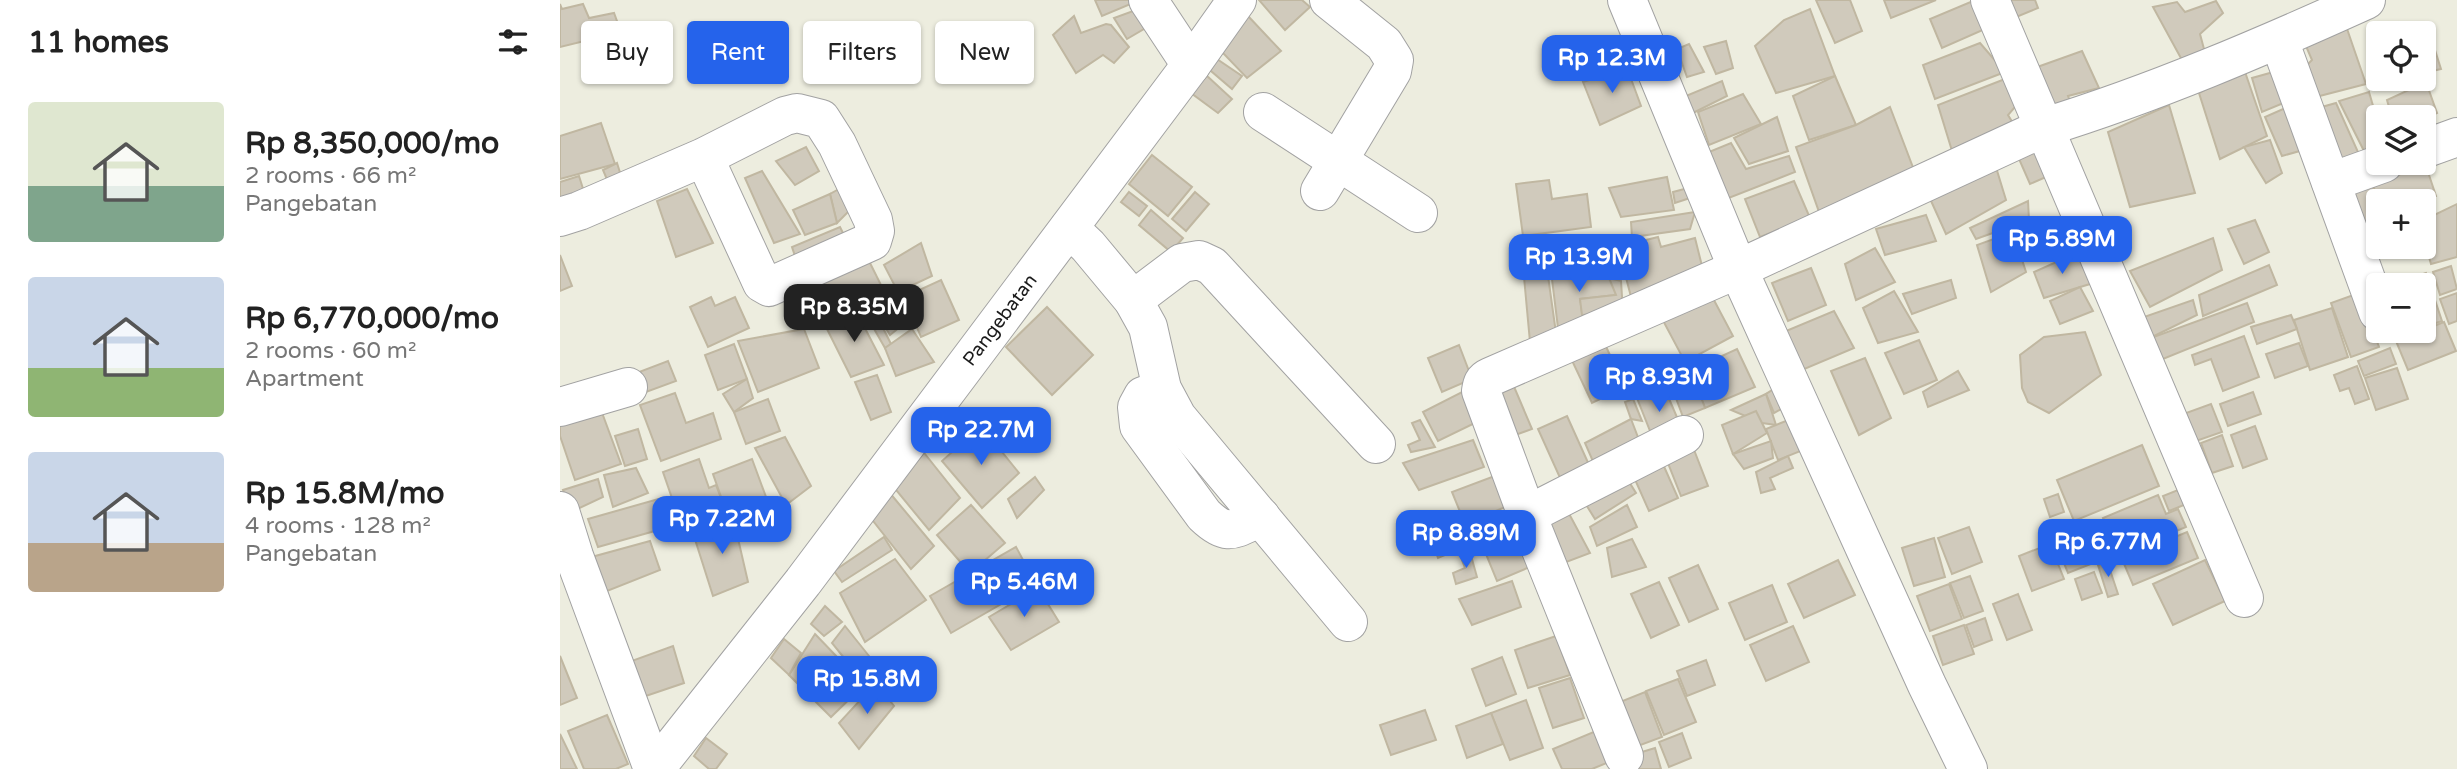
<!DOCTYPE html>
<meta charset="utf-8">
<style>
body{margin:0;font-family:"Varela Round",sans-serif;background:#f2f2f2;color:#222;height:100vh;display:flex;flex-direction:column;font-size:26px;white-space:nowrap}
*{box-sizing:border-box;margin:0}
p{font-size:23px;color:#767676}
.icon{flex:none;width:38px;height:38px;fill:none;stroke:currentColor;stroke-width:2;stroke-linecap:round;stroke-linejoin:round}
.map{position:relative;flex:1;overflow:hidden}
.panel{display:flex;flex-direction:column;background:#fff;width:560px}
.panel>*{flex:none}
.hud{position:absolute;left:21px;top:21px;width:665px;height:63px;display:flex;gap:14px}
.tools{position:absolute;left:1806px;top:21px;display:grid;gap:14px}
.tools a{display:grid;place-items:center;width:70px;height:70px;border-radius:7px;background:#fff;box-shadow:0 2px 5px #0004;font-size:35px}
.price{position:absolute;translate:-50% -60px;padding:0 16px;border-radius:14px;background:#2563eb;color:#fff;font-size:23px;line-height:46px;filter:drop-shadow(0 2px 4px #0008)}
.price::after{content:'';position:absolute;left:50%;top:42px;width:21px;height:16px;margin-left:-10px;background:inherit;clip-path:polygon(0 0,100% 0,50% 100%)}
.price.selected{background:#222;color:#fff}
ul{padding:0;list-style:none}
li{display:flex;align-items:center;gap:21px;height:175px;padding:0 28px}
li span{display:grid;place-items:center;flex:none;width:196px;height:140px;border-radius:7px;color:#555}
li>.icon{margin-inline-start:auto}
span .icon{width:84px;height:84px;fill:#fffc;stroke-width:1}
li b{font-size:30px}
h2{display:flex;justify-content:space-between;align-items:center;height:84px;padding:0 28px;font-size:30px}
.chip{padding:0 24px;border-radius:7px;background:#fff;box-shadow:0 2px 5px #0004;font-size:24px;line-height:63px}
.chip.selected{background:#2563eb;color:#fff}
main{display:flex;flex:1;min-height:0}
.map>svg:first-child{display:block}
.building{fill:#d0cabc;stroke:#c0b7a1;stroke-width:2}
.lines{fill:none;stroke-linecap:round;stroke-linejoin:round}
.minor-casing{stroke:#a2a2a2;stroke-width:40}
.minor{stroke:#fff;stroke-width:38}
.labels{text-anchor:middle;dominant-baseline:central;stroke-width:6;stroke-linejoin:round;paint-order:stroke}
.street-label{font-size:19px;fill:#1b1b1b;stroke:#fff}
</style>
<main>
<section class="panel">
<h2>11 homes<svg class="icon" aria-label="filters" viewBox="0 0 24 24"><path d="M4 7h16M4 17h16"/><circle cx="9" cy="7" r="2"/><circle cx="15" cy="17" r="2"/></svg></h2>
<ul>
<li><span style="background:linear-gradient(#dfe7d0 60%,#7fa58c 0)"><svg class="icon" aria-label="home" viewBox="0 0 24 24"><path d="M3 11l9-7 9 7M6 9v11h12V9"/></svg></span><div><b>Rp 8,350,000/mo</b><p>2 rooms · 66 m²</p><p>Pangebatan</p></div></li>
<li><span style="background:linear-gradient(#c9d6e8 65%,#8fb573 0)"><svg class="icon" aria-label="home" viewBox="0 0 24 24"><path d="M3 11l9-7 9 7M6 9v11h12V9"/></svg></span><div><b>Rp 6,770,000/mo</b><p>2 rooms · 60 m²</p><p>Apartment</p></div></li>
<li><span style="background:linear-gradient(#c9d6e8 65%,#b9a48a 0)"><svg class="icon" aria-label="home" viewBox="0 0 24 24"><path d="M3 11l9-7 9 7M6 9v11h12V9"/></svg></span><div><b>Rp 15.8M/mo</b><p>4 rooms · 128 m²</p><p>Pangebatan</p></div></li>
</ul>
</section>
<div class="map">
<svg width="1897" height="769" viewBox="0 0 1897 769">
<rect width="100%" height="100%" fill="#ededdf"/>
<!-- building -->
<g class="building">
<polygon points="535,0 572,0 573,3 542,16"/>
<polygon points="699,0 742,0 750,7 725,30"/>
<polygon points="1256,0 1290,0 1302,31 1275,43"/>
<polygon points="1324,0 1376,0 1331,18"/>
<polygon points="1441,0 1475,0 1478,8 1449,20"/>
<polygon points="1413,1 1425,29 1382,48 1370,19"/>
<polygon points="1656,1 1663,13 1640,34 1648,64 1628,71 1593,7 1617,2 1625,12"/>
<polygon points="0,4 2,9 23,4 29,18 54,13 61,32 0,47"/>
<polygon points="584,7 589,26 567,39 554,18"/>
<polygon points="1250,9 1275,76 1216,93 1195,46 1224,20"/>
<polygon points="514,16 521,33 546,24 551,25 569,47 554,63 543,55 516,73 493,35"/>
<polygon points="688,16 721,51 687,78 662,52"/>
<polygon points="1785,23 1806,84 1748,99 1740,72 1752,60 1743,39"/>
<polygon points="1868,28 1881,69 1864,73 1864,33 1848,33"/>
<polygon points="1166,41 1173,68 1156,74 1144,47"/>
<polygon points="1818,41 1818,79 1838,79 1819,83 1810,44"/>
<polygon points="1420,43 1445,72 1375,99 1363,65"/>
<polygon points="1129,44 1144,72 1127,77 1117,49"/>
<polygon points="1522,51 1539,88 1508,96 1515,114 1490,119 1469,70"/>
<polygon points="651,55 682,76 672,89 644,65"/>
<polygon points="1067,68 1081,106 1040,125 1023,82"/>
<polygon points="1684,69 1707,136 1660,159 1639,93"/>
<polygon points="1724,69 1733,99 1702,112 1692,78"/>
<polygon points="646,75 672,99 658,113 631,93"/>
<polygon points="1275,76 1296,125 1249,140 1233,96"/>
<polygon points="1445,79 1461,100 1448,115 1461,136 1396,164 1378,105"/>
<polygon points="1162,81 1167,96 1127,116 1121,98"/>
<polygon points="1866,82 1877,113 1864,119 1832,117 1827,100"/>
<polygon points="1809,92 1818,123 1818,156 1808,159 1779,101"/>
<polygon points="1183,94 1201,124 1149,145 1138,112"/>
<polygon points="1737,103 1754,147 1722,156 1705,117"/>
<polygon points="1776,103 1802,161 1774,169 1751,110"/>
<polygon points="1609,105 1635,193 1570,207 1548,132"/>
<polygon points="1330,107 1357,178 1263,223 1236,147 1296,125"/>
<polygon points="1217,117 1228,151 1189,164 1174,138"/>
<polygon points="41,123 55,164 0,179 0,136"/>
<polygon points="1484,129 1502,170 1470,184 1452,143"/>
<polygon points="1710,140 1722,173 1706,183 1684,147"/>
<polygon points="1171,143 1186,169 1229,156 1235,172 1161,201 1144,154"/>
<polygon points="246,147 259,171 235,185 216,161"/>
<polygon points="592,155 632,187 608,216 569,184"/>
<polygon points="57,163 63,182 51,189 43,170"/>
<polygon points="1435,164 1446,200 1386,234 1367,192"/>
<polygon points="1866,166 1876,196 1864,203 1819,201 1812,183"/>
<polygon points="202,171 240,234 214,243 185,178"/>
<polygon points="19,176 25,195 0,202 0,182"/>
<polygon points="1107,177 1114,210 1061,217 1049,188"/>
<polygon points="1810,178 1818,204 1818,232 1797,237 1784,188"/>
<polygon points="989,180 992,199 1027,194 1031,227 963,236 956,184"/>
<polygon points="1234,181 1250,218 1200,237 1185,199"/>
<polygon points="1128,188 1130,198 1115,203 1113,192"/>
<polygon points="127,189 153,243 116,257 97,201"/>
<polygon points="279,189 292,208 277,223 270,194"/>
<polygon points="569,192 587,206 579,216 561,202"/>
<polygon points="635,192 649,204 626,231 612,219"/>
<polygon points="270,194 277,223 245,235 233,210"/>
<polygon points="1468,201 1469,220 1416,239 1410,228"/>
<polygon points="1897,204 1897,257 1871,264 1864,240 1864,220"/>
<polygon points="591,210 623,238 611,252 579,225"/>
<polygon points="1135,212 1130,229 1072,237 1071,222"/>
<polygon points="1366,215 1376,241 1325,255 1316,229"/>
<polygon points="1695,220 1709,252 1684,264 1668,229"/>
<polygon points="280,227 286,239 237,262 232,247"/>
<polygon points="1453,232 1466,272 1431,292 1417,245"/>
<polygon points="1098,237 1101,247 1135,238 1144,274 1075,312 1058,247"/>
<polygon points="1653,238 1662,270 1590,307 1570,271"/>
<polygon points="361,243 372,276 338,292 324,265"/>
<polygon points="1315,248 1335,282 1296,300 1285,264"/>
<polygon points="1519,252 1530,284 1484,298 1474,272"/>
<polygon points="0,255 12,286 0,291"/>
<polygon points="306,255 322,287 276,312 256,276"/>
<polygon points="1053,264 1056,295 1020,299 1025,333 999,336 991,271"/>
<polygon points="1709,265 1717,285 1643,316 1639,295"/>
<polygon points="1891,266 1897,289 1880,295 1873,272"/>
<polygon points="1251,268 1266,305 1228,321 1212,283"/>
<polygon points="1866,273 1882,321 1864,327 1864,285 1830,285"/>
<polygon points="988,276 997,340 970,342 964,277"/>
<polygon points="1049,278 1061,281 1063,312 1022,315 1020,299 1056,295"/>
<polygon points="381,280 399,320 361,337 344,297"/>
<polygon points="1391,280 1396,298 1352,314 1343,294"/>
<polygon points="1147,287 1173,336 1125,362 1099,313"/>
<polygon points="1520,287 1533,311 1500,324 1490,301"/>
<polygon points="1334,291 1358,332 1318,343 1303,308"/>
<polygon points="330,292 346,322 330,335 311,304"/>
<polygon points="1799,293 1819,347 1791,357 1771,303"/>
<polygon points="1897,293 1897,321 1889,324 1880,299"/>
<polygon points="151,297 155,306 175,297 189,328 148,347 130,307"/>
<polygon points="1633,300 1637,315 1588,339 1581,318"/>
<polygon points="1687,303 1694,322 1598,361 1588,339"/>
<polygon points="311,304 331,344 325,348 301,306"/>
<polygon points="487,307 533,355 492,395 446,347"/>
<polygon points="1772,308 1788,357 1750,370 1734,320"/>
<polygon points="296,311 324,365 291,377 264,323"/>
<polygon points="1274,311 1294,348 1242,370 1226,331"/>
<polygon points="1731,315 1737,329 1697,344 1691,327"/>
<polygon points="1884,322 1896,351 1848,370 1836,341"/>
<polygon points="244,329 259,368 198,392 178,341"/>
<polygon points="352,329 374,362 336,376 325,348"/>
<polygon points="1525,332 1541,375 1489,413 1468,402 1462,388 1460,355 1484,337"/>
<polygon points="1041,336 1065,387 1032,403 1008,352"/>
<polygon points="1684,336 1699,377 1663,391 1651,359 1635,365 1632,355"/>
<polygon points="1359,340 1377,380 1344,394 1325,353"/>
<polygon points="1739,343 1748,366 1715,378 1706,354"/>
<polygon points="174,344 187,379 158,390 145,355"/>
<polygon points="899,345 912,379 882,392 868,358"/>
<polygon points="1830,348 1836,364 1804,376 1798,361"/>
<polygon points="1177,349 1195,387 1145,408 1129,371"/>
<polygon points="1305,358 1331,418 1299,435 1271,371"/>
<polygon points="108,361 116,381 86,392 79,372"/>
<polygon points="1797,366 1809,399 1795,404 1789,388 1780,391 1774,375"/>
<polygon points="1837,368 1848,399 1816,410 1805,378"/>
<polygon points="1398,371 1409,390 1368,407 1363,392"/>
<polygon points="1132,373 1145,408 1123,417 1110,382"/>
<polygon points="317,375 331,412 311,420 295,382"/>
<polygon points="187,379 193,398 174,412 163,394"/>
<polygon points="952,382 972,429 944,439 927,393"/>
<polygon points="1223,383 1232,403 1214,413 1206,394"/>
<polygon points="1104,387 1122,429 1094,441 1077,398"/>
<polygon points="904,391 919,421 878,441 863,412"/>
<polygon points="1693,392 1701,414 1668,426 1660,404"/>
<polygon points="115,393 126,423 153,413 161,439 101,461 80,405"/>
<polygon points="1206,394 1216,425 1202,423 1171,410"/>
<polygon points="208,399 220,431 186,444 174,412"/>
<polygon points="1073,399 1082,421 1071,419 1065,402"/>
<polygon points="1651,404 1662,432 1636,441 1626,413"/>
<polygon points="41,410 61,464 15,480 0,436 0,425"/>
<polygon points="1196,411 1207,433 1173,454 1162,425"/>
<polygon points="1007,416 1030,467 1001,480 978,429"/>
<polygon points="1236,417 1248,448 1218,460 1206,429"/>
<polygon points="1071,419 1079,440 1038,473 1025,443"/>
<polygon points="860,420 875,447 851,452 848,445 860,440 852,423"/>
<polygon points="421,426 459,473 422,508 382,461"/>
<polygon points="1695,426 1707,459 1683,468 1671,435"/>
<polygon points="78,429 87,459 65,466 55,436"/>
<polygon points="1662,435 1673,466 1652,473 1641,443"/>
<polygon points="225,437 251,486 226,505 195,448"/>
<polygon points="1129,437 1148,486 1121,496 1102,448"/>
<polygon points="913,440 924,467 859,490 843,463"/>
<polygon points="1211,441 1213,458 1184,469 1173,454"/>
<polygon points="1582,445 1599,486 1514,521 1497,480"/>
<polygon points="361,449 400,498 369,530 332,485"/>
<polygon points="1098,453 1118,498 1089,511 1069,466"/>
<polygon points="1228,456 1233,468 1210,478 1215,489 1201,493 1196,472"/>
<polygon points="139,459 149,488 156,485 166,511 122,527 103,472"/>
<polygon points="192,459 206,497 166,511 153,474"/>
<polygon points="76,468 88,493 53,507 44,475"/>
<polygon points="1061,469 1076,493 1035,519 1020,495"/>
<polygon points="940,474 957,502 905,524 892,492"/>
<polygon points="475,477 484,490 457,518 448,499"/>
<polygon points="38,479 43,497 11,512 3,490"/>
<polygon points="1618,490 1624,505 1609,511 1603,496"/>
<polygon points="329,492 374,546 351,569 310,517"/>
<polygon points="1498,494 1504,512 1490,517 1484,499"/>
<polygon points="1598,495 1606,514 1618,509 1626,527 1559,555 1543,518"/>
<polygon points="102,498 109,527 38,547 28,519"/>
<polygon points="411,505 445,543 410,573 377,535"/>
<polygon points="1067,505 1077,527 1037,546 1030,527"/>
<polygon points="1006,508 1030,553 993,567 976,519"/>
<polygon points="173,517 188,582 153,596 133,533"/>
<polygon points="961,520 979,563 937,581 919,537"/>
<polygon points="890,523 897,550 878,558 870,534"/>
<polygon points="928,525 933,539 908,547 904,537"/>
<polygon points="1409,527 1422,562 1392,574 1378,538"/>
<polygon points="1524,532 1536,562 1508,573 1496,544"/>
<polygon points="1627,532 1638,558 1573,585 1562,559"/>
<polygon points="324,537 332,550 282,582 274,571"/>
<polygon points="1374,538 1385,577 1354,586 1342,548"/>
<polygon points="1072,539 1086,567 1052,577 1047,548"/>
<polygon points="90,541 100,570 42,593 28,558"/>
<polygon points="1490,544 1504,579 1472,591 1459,556"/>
<polygon points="456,547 476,584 391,633 370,596"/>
<polygon points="910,552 917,577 896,584 893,573 905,568 900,555"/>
<polygon points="335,559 366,600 305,642 280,593"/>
<polygon points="1278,560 1295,595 1244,618 1228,584"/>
<polygon points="1645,560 1665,601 1613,625 1593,584"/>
<polygon points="1547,561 1558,594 1548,597 1538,565"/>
<polygon points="1138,565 1158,609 1129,622 1109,578"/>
<polygon points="1534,572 1542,593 1522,600 1515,579"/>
<polygon points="1410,576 1423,611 1404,618 1390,583"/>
<polygon points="952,581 961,607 912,625 899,599"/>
<polygon points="1099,582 1119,625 1091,638 1071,594"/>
<polygon points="1389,584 1402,619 1370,631 1357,596"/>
<polygon points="1212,585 1227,622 1185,640 1169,603"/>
<polygon points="478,588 499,622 451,650 429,617"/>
<polygon points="1458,594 1472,630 1447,640 1433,604"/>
<polygon points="265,606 282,622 264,636 251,624"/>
<polygon points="1425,618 1432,640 1414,647 1406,625"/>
<polygon points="1404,625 1414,654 1383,665 1373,636"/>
<polygon points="285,626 309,656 293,669 272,643"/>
<polygon points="1233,626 1249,662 1206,681 1190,645"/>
<polygon points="255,634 304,685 271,717 229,675"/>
<polygon points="996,636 1010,675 968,688 955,650"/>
<polygon points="224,639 241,653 229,675 211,658"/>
<polygon points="113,646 124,683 77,699 66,663"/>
<polygon points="0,656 17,698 0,705"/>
<polygon points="942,657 956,694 926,706 912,669"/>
<polygon points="1146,660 1155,685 1127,696 1117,671"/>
<polygon points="1010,678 1024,718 993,728 979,688"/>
<polygon points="1118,679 1136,722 1104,735 1086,691"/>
<polygon points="316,683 334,706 299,749 279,723"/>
<polygon points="1085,692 1102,737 1067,750 1050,706"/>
<polygon points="966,700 983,748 950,760 931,713"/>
<polygon points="865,710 876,740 831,755 820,725"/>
<polygon points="931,713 943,744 907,758 896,726"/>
<polygon points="47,715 68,764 56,769 24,769 8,731"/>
<polygon points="1036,731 1049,762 1032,769 1002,769 993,749"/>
<polygon points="1122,733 1131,758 1109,767 1099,742"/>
<polygon points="0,734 17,769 0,769"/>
<polygon points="146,738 167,754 156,769 149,769 134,756"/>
<polygon points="1095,748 1101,769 1076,769 1072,755"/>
</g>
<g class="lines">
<!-- minor casing -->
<g class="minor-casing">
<g id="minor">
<polyline points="588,0 631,65"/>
<path d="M1067,0L1178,269L1485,127C1595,93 1702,47 1806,0"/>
<polyline points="1430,0 1684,598"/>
<polyline points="1719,40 1818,312"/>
<polyline points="703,112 858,213"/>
<polyline points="1864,149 1897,137"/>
<polyline points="1771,182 1824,163"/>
<polyline points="760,191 832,71 834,60 824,44 769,0"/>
<polyline points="0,217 19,211 144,157 225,116 237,113 261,119 277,144 313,220 315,231 312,241 209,287 202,283 144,157"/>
<polyline points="509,228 528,246 573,300 588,327 602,389 617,417 788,622"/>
<polyline points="573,300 622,263 639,260 652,266 816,444"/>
<path d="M602,389L583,396L577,407L579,426L644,515C668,538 674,529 701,517"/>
<polyline points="0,407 68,387"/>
<polyline points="0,511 14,556 93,769"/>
<polyline points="967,515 1124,435"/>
<path d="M1064,756L967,515L921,391C922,384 923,380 930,377L1178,269L1367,685L1408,769"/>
<polyline points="95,769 243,582 631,65 677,0"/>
</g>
</g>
<!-- minor -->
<use href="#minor" class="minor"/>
</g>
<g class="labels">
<!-- street labels -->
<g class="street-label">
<text transform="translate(440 320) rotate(-53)">Pangebatan</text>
</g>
</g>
</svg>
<div class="tools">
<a><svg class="icon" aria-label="locate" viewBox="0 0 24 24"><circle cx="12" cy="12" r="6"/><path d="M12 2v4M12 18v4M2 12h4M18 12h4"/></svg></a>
<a><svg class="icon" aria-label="layers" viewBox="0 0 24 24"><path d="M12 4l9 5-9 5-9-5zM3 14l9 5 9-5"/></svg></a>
<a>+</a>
<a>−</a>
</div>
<b class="price" style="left:1052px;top:95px">Rp 12.3M</b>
<b class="price" style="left:1502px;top:276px">Rp 5.89M</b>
<b class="price" style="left:1019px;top:294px">Rp 13.9M</b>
<b class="price selected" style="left:294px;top:344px">Rp 8.35M</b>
<b class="price" style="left:1099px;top:414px">Rp 8.93M</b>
<b class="price" style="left:421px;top:467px">Rp 22.7M</b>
<b class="price" style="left:162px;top:556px">Rp 7.22M</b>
<b class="price" style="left:906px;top:570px">Rp 8.89M</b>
<b class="price" style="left:1548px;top:579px">Rp 6.77M</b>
<b class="price" style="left:464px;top:619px">Rp 5.46M</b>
<b class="price" style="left:307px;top:716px">Rp 15.8M</b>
<div class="hud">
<a class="chip">Buy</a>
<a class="chip selected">Rent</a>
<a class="chip">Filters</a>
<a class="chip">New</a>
</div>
</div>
</main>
